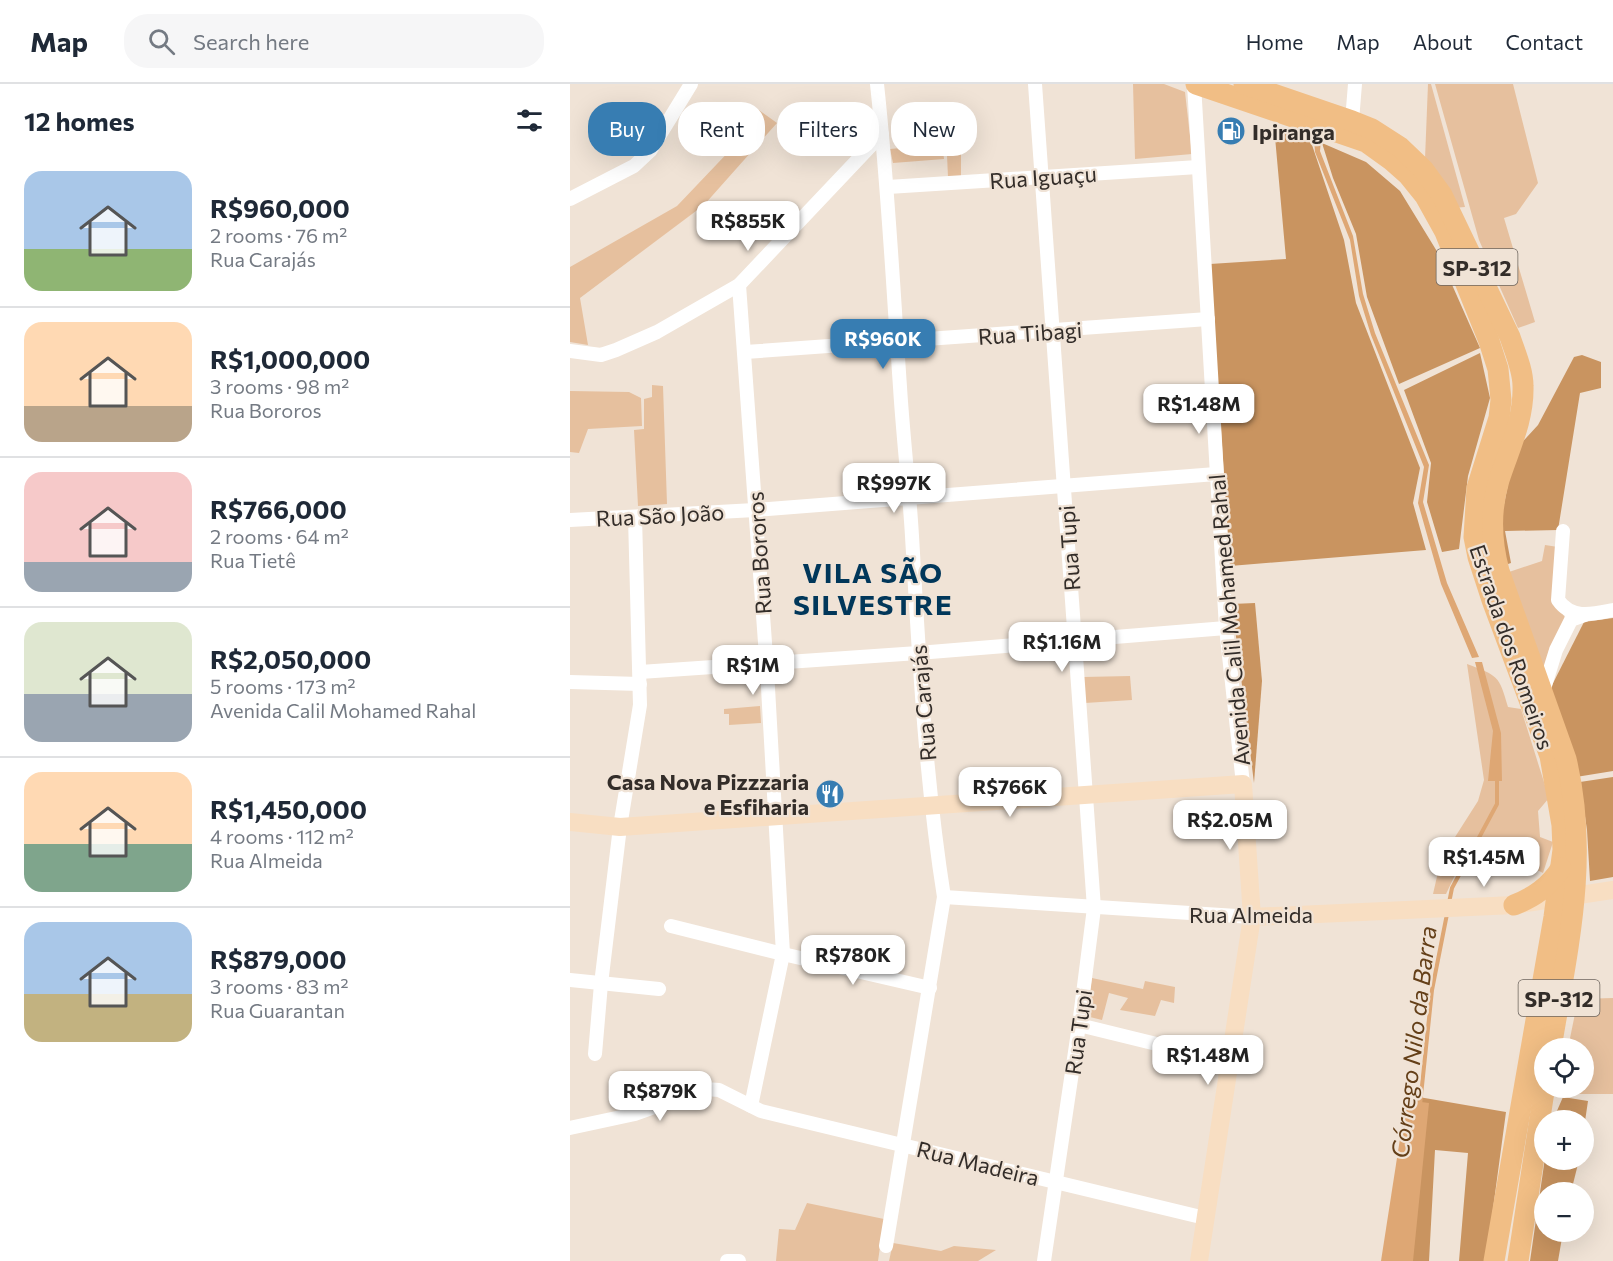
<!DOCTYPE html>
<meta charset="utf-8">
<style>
body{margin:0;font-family:Commissioner,sans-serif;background:#f6f6f7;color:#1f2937;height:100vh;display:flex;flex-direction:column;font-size:22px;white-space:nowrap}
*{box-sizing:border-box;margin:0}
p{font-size:20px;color:#747a83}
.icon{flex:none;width:33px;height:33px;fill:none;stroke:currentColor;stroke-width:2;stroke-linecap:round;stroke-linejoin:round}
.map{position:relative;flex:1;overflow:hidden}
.drawer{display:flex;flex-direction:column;background:#fff;width:570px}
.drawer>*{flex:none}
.hud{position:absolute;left:18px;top:18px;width:570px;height:54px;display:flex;gap:12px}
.controls{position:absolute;left:964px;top:954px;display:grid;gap:12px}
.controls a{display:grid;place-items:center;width:60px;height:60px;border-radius:50%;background:#fff;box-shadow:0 6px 24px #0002;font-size:30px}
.price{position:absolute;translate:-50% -51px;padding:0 14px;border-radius:12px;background:#fff;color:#222;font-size:20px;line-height:39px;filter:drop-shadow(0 2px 3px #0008)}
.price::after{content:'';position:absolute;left:50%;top:36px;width:18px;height:14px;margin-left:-9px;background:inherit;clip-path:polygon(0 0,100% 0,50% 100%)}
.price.current{background:#377db2;color:#fff}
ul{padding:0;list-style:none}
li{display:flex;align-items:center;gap:18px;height:150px;padding:0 24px}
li+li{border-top:2px solid #e0e1e3}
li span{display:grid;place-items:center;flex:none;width:168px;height:120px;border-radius:18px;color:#555}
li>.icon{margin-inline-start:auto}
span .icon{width:72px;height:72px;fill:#fffc;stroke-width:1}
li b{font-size:26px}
h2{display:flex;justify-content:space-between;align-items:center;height:72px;padding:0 24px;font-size:26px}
.pill{padding:0 21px;border-radius:24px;background:#fff;box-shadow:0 6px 24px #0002;font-size:21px;line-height:54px}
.pill.current{background:#377db2;color:#fff}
header{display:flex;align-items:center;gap:36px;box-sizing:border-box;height:84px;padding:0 30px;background:#fff;border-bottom:2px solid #e0e1e3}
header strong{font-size:28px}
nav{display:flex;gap:33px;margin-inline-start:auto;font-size:21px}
.search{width:420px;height:54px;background:#f6f6f7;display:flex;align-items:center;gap:15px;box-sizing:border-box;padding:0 21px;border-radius:24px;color:#747a83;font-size:22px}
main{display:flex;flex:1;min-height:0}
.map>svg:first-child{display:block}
.green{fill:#e6c09e}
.forest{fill:#c99460}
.water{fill:#dea774}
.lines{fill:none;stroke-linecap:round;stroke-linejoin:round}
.stream{stroke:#dea774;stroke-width:4}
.street{stroke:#fff;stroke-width:14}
.secondary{stroke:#f8dec2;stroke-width:18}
.primary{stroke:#f1be85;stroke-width:21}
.labels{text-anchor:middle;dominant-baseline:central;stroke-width:4.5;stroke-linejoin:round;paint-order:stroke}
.shield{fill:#f0e3d6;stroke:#6c645d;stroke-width:1.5}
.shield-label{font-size:21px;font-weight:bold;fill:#332d29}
.poi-label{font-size:22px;font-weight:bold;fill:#332d29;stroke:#f0e3d6;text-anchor:start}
.street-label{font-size:22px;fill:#332d29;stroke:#f0e3d6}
.water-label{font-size:24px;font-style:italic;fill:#643f18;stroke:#f0e3d6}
.district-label{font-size:28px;font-weight:bold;letter-spacing:1.5px;fill:#01375a;stroke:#f0e3d6}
</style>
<header>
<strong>Map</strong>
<div class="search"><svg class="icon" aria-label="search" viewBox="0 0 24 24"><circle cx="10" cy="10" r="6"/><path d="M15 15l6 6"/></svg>Search here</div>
<nav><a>Home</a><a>Map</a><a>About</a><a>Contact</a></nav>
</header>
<main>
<section class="drawer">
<h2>12 homes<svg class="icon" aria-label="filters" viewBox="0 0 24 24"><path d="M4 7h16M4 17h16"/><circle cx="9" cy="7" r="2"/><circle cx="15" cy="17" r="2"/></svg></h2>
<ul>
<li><span style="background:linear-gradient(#a9c7e8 65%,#8fb573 0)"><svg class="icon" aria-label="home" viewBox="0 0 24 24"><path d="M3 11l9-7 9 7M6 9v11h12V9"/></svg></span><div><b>R$960,000</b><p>2 rooms · 76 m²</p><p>Rua Carajás</p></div></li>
<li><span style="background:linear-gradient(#ffd9b3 70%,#b9a48a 0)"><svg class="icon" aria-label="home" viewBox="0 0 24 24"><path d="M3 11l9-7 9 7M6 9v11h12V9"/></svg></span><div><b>R$1,000,000</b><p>3 rooms · 98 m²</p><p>Rua Bororos</p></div></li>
<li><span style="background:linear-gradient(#f6c9c9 75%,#9aa5b1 0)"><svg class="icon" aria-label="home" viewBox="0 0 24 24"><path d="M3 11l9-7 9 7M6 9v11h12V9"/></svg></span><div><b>R$766,000</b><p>2 rooms · 64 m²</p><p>Rua Tietê</p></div></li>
<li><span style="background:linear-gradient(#dfe7d0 60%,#9aa5b1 0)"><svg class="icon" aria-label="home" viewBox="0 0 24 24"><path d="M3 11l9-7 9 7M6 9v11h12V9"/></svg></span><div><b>R$2,050,000</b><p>5 rooms · 173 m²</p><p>Avenida Calil Mohamed Rahal</p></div></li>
<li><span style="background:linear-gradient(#ffd9b3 60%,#7fa58c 0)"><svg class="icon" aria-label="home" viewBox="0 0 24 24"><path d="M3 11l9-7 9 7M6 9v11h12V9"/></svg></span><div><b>R$1,450,000</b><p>4 rooms · 112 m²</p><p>Rua Almeida</p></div></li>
<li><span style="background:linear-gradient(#a9c7e8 60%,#c2b280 0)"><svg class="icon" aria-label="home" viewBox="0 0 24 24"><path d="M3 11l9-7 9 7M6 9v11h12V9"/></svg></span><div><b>R$879,000</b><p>3 rooms · 83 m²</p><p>Rua Guarantan</p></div></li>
</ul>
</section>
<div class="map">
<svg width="1043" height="1177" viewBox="0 0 1043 1177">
<rect width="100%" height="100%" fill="#f0e3d6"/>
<!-- green -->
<g class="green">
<polygon points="563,0 594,0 615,8 622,70 565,75"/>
<polygon points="858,0 861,0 895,123 883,124 855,75"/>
<polygon points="865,0 943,0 968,99 946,130 934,134 965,238 948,244 909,156"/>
<polygon points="182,21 207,39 134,121 10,214 18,261 0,258 0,183 107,122 166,60"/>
<polygon points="391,46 391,93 378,93 376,49"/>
<polygon points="372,60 374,75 323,79 320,65"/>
<polygon points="82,301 93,302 97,420 68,422 64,346 74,345 74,315 82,313"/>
<polygon points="0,307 59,308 71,314 72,342 18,345 9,369 0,368"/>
<polygon points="975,461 988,463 982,514 996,535 972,595 936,489 972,477"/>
<path d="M897,580C928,592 929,591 938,623L951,625L979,714L968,727L970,753L983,758L973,789L903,753L876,810H863L871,775L908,717L914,696Z"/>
<polygon points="560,592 562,616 515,619 513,593"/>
<polygon points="190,622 191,639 159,641 159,630 154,630 154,625"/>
<polygon points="522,894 573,905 575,897 605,903 604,919 591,916 585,932 550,926 558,914 539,909 532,936 516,932"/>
<polygon points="1043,914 1043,1010 990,1010 991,1004 1014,1004 1014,964 998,964 1008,915"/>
<polygon points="237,1119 314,1135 308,1177 206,1177 209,1145 225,1146"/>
<polygon points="323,1159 371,1167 384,1162 426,1166 408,1177 319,1177"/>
</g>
<!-- forest -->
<g class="forest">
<polygon points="704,42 740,55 774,156 786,219 850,384 843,419 856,466 660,482 640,180 716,175"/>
<polygon points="752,59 796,78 830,107 868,169 910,264 829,300 797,213 786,150 763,94"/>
<polygon points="910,269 920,314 898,392 889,465 872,468 857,418 861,379 834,306"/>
<polygon points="1012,271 1031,278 1031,304 1010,309 988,446 935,447 941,479 932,482 926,460 945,366 968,341 1004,273"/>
<polygon points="685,519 692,597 684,699 662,520"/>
<polygon points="1043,534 1043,687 1006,693 977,611 1014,538"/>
<polygon points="1043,693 1043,793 1020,797 1017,746 1010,698"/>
<polygon points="843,1012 936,1028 916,1177 889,1177 898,1069 865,1066 859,1177 812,1177"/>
<polygon points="993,1013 1018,1017 1014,1044 1014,1036 983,1036"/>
<polygon points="975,1074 1009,1076 1001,1108 975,1108 975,1148 993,1148 988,1177 960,1177"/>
</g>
<!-- water -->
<g class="water">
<polygon points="744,55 751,56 750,67 783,152 793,210 805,249 859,381 853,418 877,499 909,573 902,574 871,500 848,419 854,383 801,251 789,212 780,156 745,68"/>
<polygon points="905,578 912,578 931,649 932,697 918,697 923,647"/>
<polygon points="836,1016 859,1019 843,1177 811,1177"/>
</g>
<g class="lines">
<!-- stream -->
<g class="stream">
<polyline points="879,819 882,804 927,720 927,694"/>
<polyline points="850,1021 862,906 877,830"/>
</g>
<!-- street -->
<g class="street">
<path d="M307,0C318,101 323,202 330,303C333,352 339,402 342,452C349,572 355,693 374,813L316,1162"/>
<polyline points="465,0 524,824 509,941 474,1177"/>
<polyline points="624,0 656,544 673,700"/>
<polyline points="782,37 785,0"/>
<polyline points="318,103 628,83"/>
<polyline points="0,115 64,82 80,67 121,0"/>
<polyline points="169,201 197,586 213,870 181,1022"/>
<polyline points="0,267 31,271 46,266 87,248 169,201 312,50"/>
<polyline points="175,268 638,235"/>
<polyline points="0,436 185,426 646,390"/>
<path d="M993,447L988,516C1002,536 1023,530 1043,526"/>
<polyline points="70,588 348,569 656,544"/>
<polyline points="0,598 70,600"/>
<polyline points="973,608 986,566 1001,536 1015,531"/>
<polyline points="374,813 682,833"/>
<polyline points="101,842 213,870 360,904"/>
<polyline points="0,896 89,905"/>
<polyline points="509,941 660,978"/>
<polyline points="25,970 31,900 50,743 70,621 65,433"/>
<polyline points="0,1044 65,1030 135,1005 149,1006 191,1027 635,1134"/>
<polyline points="157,1177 169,1177"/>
</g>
<!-- secondary -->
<g class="secondary">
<polyline points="0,738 50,743 673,700 682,833 629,1177"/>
<polyline points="682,833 944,821 1043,806"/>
</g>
<!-- primary -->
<g class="primary">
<polyline points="626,0 796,58 821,76 838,91 855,112 875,148 919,257 928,285 931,316 929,334 907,404 904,453 908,473 922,516 980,672 992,741 993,766 984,833 924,1177"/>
<path d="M674,0L782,37L802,45L830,63L853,85L872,111L940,253C945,268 953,286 953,302C954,336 939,365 929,396C920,426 921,457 929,487L996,675C1020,774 997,867 981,964"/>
<path d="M944,821C964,813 979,803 991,784"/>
<polyline points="948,1177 975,1001"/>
</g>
</g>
<!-- icons -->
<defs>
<g id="fuel-disc" transform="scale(1.5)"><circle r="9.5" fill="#377db2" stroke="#f0e3d6"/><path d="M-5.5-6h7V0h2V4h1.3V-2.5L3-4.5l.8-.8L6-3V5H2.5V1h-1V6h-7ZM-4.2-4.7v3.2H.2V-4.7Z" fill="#fff"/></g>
<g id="restaurant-disc" transform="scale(1.5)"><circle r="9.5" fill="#377db2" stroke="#f0e3d6"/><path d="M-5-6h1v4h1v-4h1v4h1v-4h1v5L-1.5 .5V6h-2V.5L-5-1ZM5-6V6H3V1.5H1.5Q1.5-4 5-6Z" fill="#fff"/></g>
</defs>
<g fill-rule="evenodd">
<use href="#fuel-disc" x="661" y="47"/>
<use href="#restaurant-disc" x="260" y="710"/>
</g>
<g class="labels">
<!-- shield labels -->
<g class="shield">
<rect x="866.5" y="165" width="81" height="36" rx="4.5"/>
<rect x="948.5" y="896" width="81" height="36" rx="4.5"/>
</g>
<g class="shield-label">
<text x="907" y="183">SP-312</text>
<text x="989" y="914">SP-312</text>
</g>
<!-- poi labels -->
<g class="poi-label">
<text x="682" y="47">Ipiranga</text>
<text x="239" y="697" text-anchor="end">Casa Nova Pizzzaria<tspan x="239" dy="25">e Esfiharia</tspan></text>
</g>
<!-- street labels -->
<g class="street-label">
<text transform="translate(473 93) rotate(-4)">Rua Iguaçu</text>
<text transform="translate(460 249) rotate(-4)">Rua Tibagi</text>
<text transform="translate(90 431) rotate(-3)">Rua São João</text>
<text transform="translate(499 464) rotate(-94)">Rua Tupi</text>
<text transform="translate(189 469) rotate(-94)">Rua Bororos</text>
<text transform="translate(659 536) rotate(-95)">Avenida Calil Mohamed Rahal</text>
<text transform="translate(942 563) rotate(71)">Estrada dos Romeiros</text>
<text transform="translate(353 619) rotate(-95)">Rua Carajás</text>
<text x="681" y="830">Rua Almeida</text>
<text transform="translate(508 948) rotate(-82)">Rua Tupi</text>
<text transform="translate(408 1079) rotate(14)">Rua Madeira</text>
</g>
<!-- water labels -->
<g class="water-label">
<text transform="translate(843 958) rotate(-83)">Córrego Nilo da Barra</text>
</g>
<!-- district labels -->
<g class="district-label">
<text x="303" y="488">VILA SÃO<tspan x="303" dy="32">SILVESTRE</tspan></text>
</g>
</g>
</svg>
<div class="controls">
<a><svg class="icon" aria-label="locate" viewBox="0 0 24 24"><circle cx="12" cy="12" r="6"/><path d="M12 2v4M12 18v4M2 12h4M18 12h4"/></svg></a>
<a>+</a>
<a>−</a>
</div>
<b class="price" style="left:178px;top:168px">R$855K</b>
<b class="price current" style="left:313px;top:286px">R$960K</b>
<b class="price" style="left:629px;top:351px">R$1.48M</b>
<b class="price" style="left:324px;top:430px">R$997K</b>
<b class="price" style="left:492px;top:589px">R$1.16M</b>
<b class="price" style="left:183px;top:612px">R$1M</b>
<b class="price" style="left:440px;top:734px">R$766K</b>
<b class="price" style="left:660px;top:767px">R$2.05M</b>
<b class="price" style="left:914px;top:804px">R$1.45M</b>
<b class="price" style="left:283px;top:902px">R$780K</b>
<b class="price" style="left:638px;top:1002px">R$1.48M</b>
<b class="price" style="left:90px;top:1038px">R$879K</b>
<div class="hud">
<a class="pill current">Buy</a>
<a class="pill">Rent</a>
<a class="pill">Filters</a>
<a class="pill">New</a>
</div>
</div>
</main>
